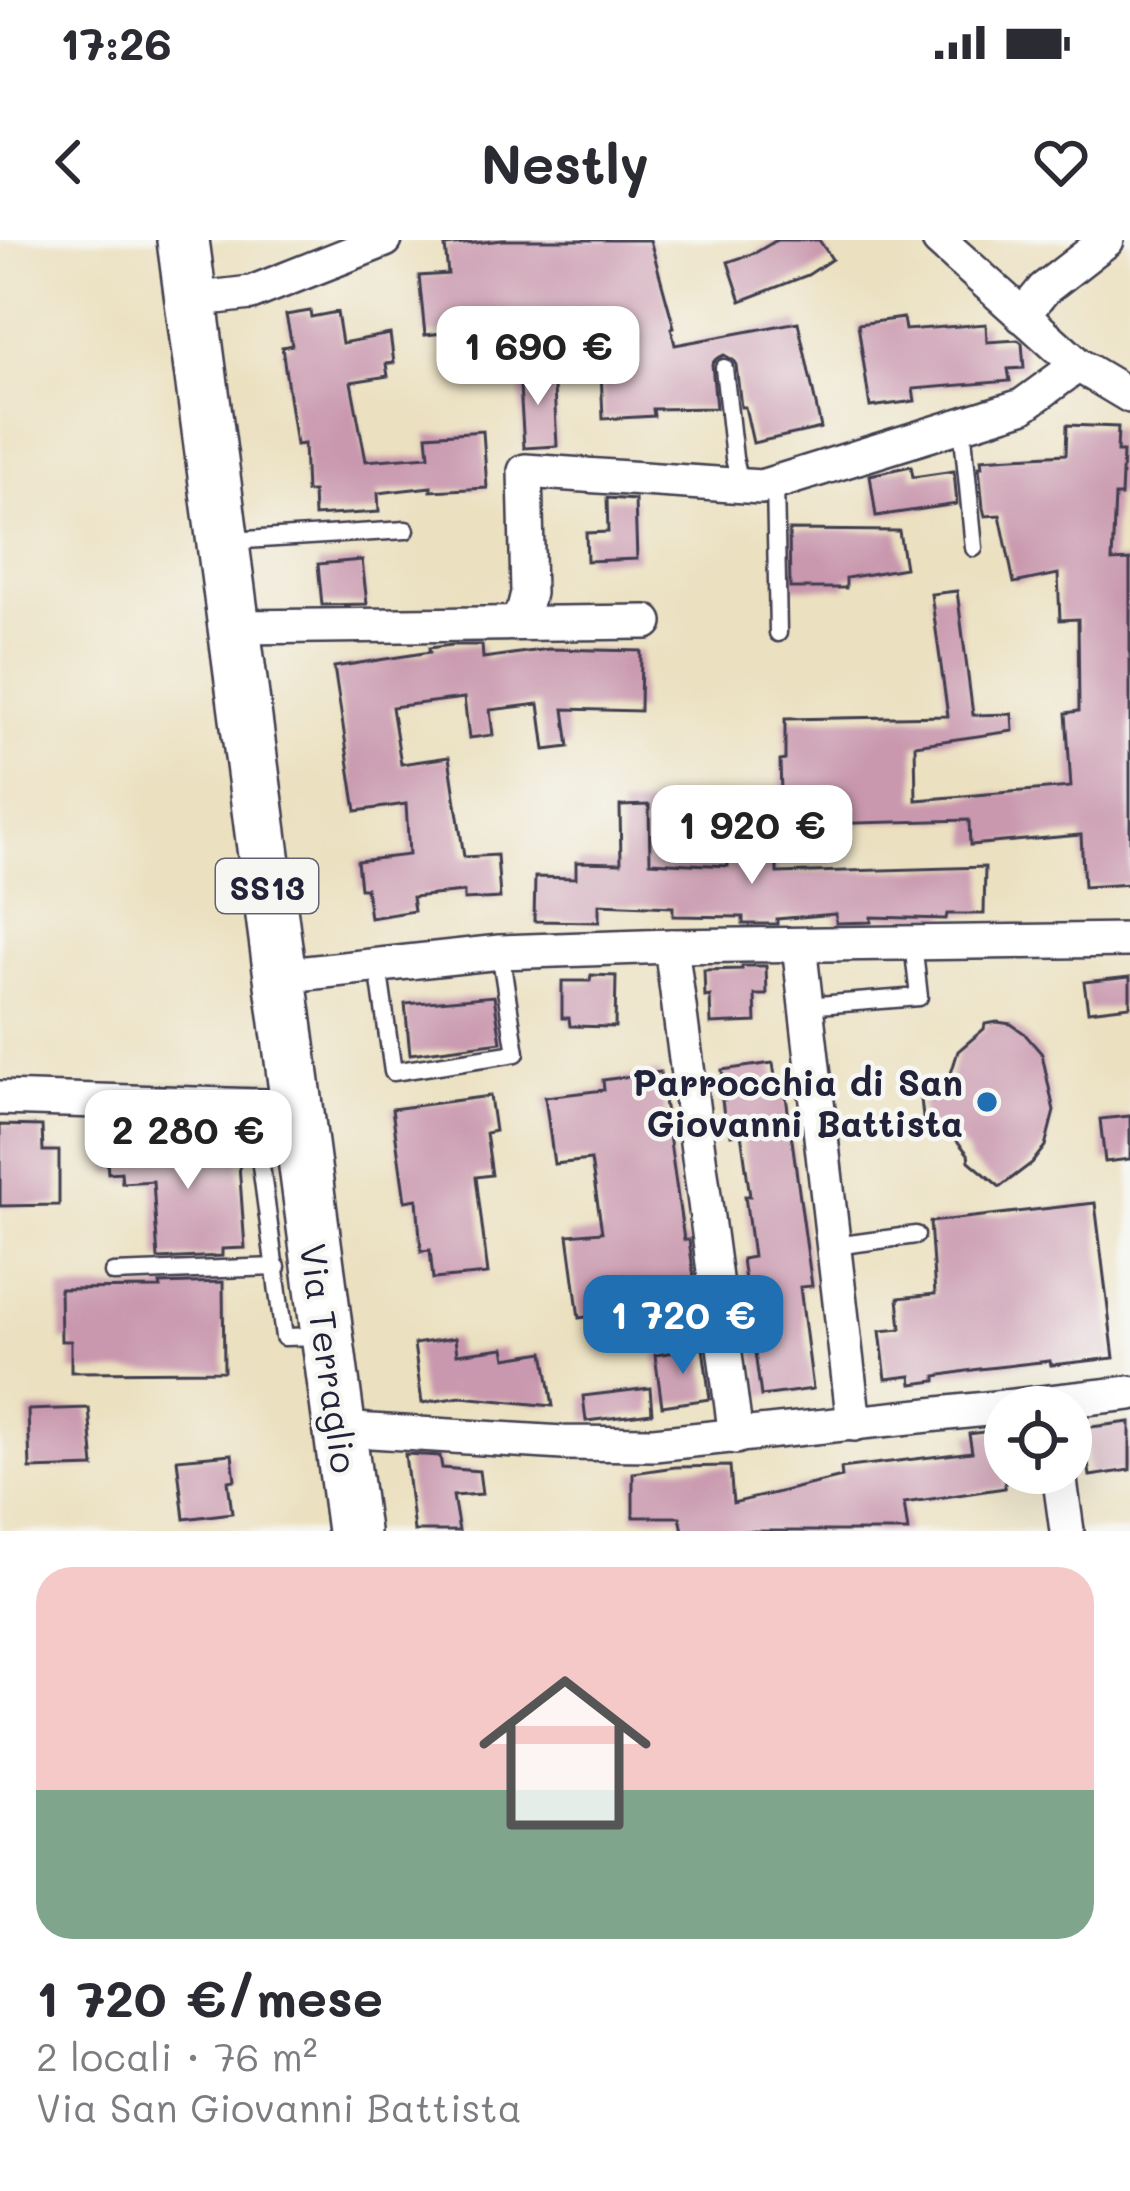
<!DOCTYPE html>
<html lang="it">
<meta charset="utf-8">
<style>
body{margin:0;font-family:Mali,sans-serif;background:#f2f2f3;color:#2b2b33;height:100vh;display:flex;flex-direction:column;font-size:45px;white-space:nowrap}
*{box-sizing:border-box;margin:0}
p{font-size:39px;color:#7c7c81}
.icon{flex:none;width:66px;height:66px;fill:none;stroke:currentColor;stroke-width:2;stroke-linecap:round;stroke-linejoin:round}
.map{position:relative;height:1291px;overflow:hidden}
.sheet{display:flex;flex-direction:column;background:#fff;flex:1}
.sheet>*{flex:none}
.tools{position:absolute;left:984px;top:1146px;display:grid;gap:24px}
.tools a{display:grid;place-items:center;width:108px;height:108px;border-radius:50%;background:#fff;box-shadow:0 12px 48px #0002;font-size:60px}
.price{position:absolute;translate:-50% -102px;padding:0 27px;border-radius:24px;background:#fff;color:#222;font-size:39px;line-height:78px;filter:drop-shadow(0 3px 6px #0008)}
.price::after{content:'';position:absolute;left:50%;top:72px;width:36px;height:27px;margin-left:-18px;background:inherit;clip-path:polygon(0 0,100% 0,50% 100%)}
.price.on{background:#1f6fb2;color:#fff}
ul{padding:0;list-style:none}
li{display:grid;align-content:center;gap:24px;height:636px;padding:0 36px}
li+li{border-top:3px solid #e1e1e2}
li span{display:grid;place-items:center;height:372px;border-radius:36px;color:#555}
li>.icon{margin-inline-start:auto}
span .icon{width:216px;height:216px;fill:#fffc;stroke-width:1}
li b{font-size:51px}
.status{display:flex;justify-content:space-between;align-items:center;height:84px;padding:0 60px;background:#fff;direction:ltr}
.status svg{height:33px;fill:currentColor}
header{display:flex;justify-content:space-between;align-items:center;height:156px;padding:0 36px;background:#fff;font-size:54px;font-weight:700}
.map>svg:first-child{display:block}
.building{fill:#c998ae}
.lines{fill:none;stroke-linecap:round;stroke-linejoin:round}
.lane-casing{stroke:#403e4f;stroke-width:21}
.street-casing{stroke:#403e4f;stroke-width:38}
.primary-casing{stroke:#403e4f;stroke-width:56}
.lane{stroke:#fff;stroke-width:16}
.street{stroke:#fff;stroke-width:33}
.primary{stroke:#fff;stroke-width:51}
.poi-dot{fill:#1f6fb2;stroke:#f6f6f2;stroke-width:4.5}
.labels{text-anchor:middle;dominant-baseline:central;stroke-width:9;stroke-linejoin:round;paint-order:stroke}
.shield{fill:#f6f6f2;stroke:#626272;stroke-width:3}
.shield-label{font-size:33px;font-weight:bold;fill:#22223b}
.poi-label{font-size:36px;font-weight:bold;fill:#22223b;stroke:#f6f6f2;text-anchor:end}
.street-label{font-size:36px;fill:#22223b;stroke:#f6f6f2}
</style>
<div class="status"><b>17:26</b><svg viewBox="0 0 49 12"><path d="M0 12V9h3v3zM5 12V6h3v6zM10 12V3h3v9zM15 12V0h3v12zM26 1h20v11H26zM47 4h2v5h-2z"/></svg></div>
<header><svg class="icon" aria-label="back" viewBox="0 0 24 24"><path d="M15 5l-7 7 7 7"/></svg>Nestly<svg class="icon" aria-label="heart" viewBox="0 0 24 24"><path d="M12 20l-8-8c-3-5 5-10 8-4 3-6 11-1 8 4z"/></svg></header>
<div class="map">
<svg width="1130" height="1291" viewBox="0 0 1130 1291">
<rect width="100%" height="100%" fill="#f6f6f2"/>
<filter id="ink" filterUnits="userSpaceOnUse"><feTurbulence type="fractalNoise" baseFrequency=".00833" numOctaves="2"/><feDisplacementMap in="SourceGraphic" scale="24" xChannelSelector="R" yChannelSelector="G"/><feConvolveMatrix kernelMatrix="1 2 1 2 8 2 1 2 1" color-interpolation-filters="sRGB"/></filter>
<filter id="wash" filterUnits="userSpaceOnUse"><feTurbulence type="fractalNoise" baseFrequency=".004" numOctaves="4" result="noise"/><feDisplacementMap in="SourceGraphic" scale="48" xChannelSelector="R" yChannelSelector="G"/><feGaussianBlur stdDeviation="2.7" result="paint"/><feColorMatrix in="noise" values="0 0 0 0 0 0 0 0 0 0 0 0 0 0 0 0 0 1.4 0 .05"/><feComposite in="paint" operator="in"/></filter>
<g filter="url(#wash)">
<rect width="100%" height="100%" fill="#ebe0bf"/>
<g id="blocks">
<!-- building -->
<g class="building">
<polygon points="503,0 650,0 674,87 671,88 675,105 798,82 821,188 753,203 745,167 741,167 736,125 733,120 724,115 716,119 712,124 716,168 653,169 654,176 603,179 599,82 580,83 578,75 509,91 498,91 497,87 425,95 419,36 448,34 445,6"/>
<polygon points="777,0 819,0 832,19 808,35 741,61 728,22 755,13"/>
<polygon points="310,71 311,77 337,72 342,103 390,94 394,123 386,124 388,136 351,142 366,221 429,216 427,195 483,191 487,248 431,251 431,247 378,253 379,272 314,276 313,252 306,252 304,204 296,205 282,107 292,105 286,75"/>
<polygon points="903,78 905,90 986,84 987,102 1018,100 1022,103 1024,128 1008,129 1010,141 913,149 915,161 870,167 858,84"/>
<polygon points="553,128 557,206 524,208 519,130"/>
<polygon points="1067,185 1118,187 1117,212 1123,212 1121,256 1115,256 1112,321 1130,320 1130,644 1084,647 1081,595 970,605 969,580 782,585 780,521 785,520 785,479 948,476 931,354 957,351 973,475 1012,474 1013,491 915,505 916,560 1071,547 1066,473 1079,471 1078,379 1060,380 1058,334 1014,343 1000,275 985,276 983,268 979,227 982,227 981,219 1066,214"/>
<polygon points="911,226 913,237 954,231 957,264 876,276 870,235"/>
<polygon points="607,258 635,260 637,319 587,321 586,293 608,292"/>
<polygon points="789,290 899,291 905,328 846,338 846,348 790,348"/>
<polygon points="362,320 367,364 322,365 318,324"/>
<polygon points="452,405 482,405 483,418 549,409 641,411 640,471 564,469 569,507 545,510 539,464 490,470 493,495 469,498 464,458 392,467 401,524 449,517 464,617 497,615 500,658 464,660 464,652 412,657 414,671 370,678 366,648 360,648 357,621 409,615 406,564 356,571 334,427 430,412 429,408"/>
<polygon points="649,565 650,622 728,626 728,607 777,607 777,633 985,627 984,674 947,674 946,679 871,677 871,682 836,683 836,674 777,679 777,684 743,684 743,677 673,676 673,667 599,664 599,682 534,681 535,637 576,638 576,622 621,623 620,566"/>
<polygon points="742,726 766,726 767,755 755,755 756,782 711,784 710,756 705,757 704,730 742,729"/>
<polygon points="591,735 616,736 615,787 570,786 569,778 562,778 562,741 590,741"/>
<polygon points="1130,737 1130,766 1088,771 1084,742"/>
<polygon points="494,756 501,802 410,814 405,764"/>
<polygon points="997,782 1011,784 1024,793 1042,814 1054,871 1045,906 1032,923 1000,947 969,921 968,914 944,885 924,887 920,849 947,846 958,811 984,789 985,784"/>
<polygon points="773,823 777,850 785,849 812,1046 800,1047 813,1149 761,1156 742,1019 753,1017 745,956 750,956 741,893 731,895 730,883 725,884 722,860 726,859 722,830"/>
<polygon points="660,832 684,1000 689,1000 696,1054 605,1068 606,1074 579,1078 568,995 602,992 591,920 554,924 545,857 604,850 603,840"/>
<polygon points="490,856 495,891 486,893 492,935 476,937 488,1034 433,1039 430,1010 421,1011 417,959 405,961 392,869"/>
<polygon points="1130,876 1130,919 1105,922 1100,879"/>
<polygon points="0,885 42,886 43,911 59,911 59,965 0,966"/>
<polygon points="237,896 245,1008 222,1009 222,1016 158,1019 153,941 122,943 121,932 108,933 106,905"/>
<polygon points="1095,963 1114,1118 1051,1125 1050,1121 979,1129 936,1136 936,1141 912,1144 911,1136 886,1139 880,1091 901,1089 898,1058 935,1054 930,982"/>
<polygon points="223,1042 224,1131 71,1132 71,1101 61,1101 60,1049 161,1048 160,1044"/>
<polygon points="455,1098 457,1114 504,1108 506,1118 544,1112 553,1166 461,1157 422,1163 414,1104"/>
<polygon points="703,1108 710,1159 662,1166 655,1115"/>
<polygon points="650,1148 652,1173 586,1181 583,1156"/>
<polygon points="89,1168 94,1227 30,1229 28,1170"/>
<polygon points="1130,1182 1130,1230 1090,1236 1083,1188"/>
<polygon points="1005,1189 1005,1248 904,1263 908,1291 683,1291 680,1277 633,1277 633,1233 675,1227 730,1226 733,1263 842,1237 841,1228 972,1212 969,1194"/>
<polygon points="232,1214 235,1240 228,1241 232,1273 184,1279 177,1219"/>
<polygon points="405,1214 440,1216 442,1228 479,1231 482,1254 453,1256 459,1291 414,1291"/>
</g>
</g>
</g>
<g filter="url(#ink)">
<use href="#blocks" fill-opacity="0" stroke="#403e4f" stroke-width="3"/>
<g class="lines">
<!-- lane casing -->
<g class="lane-casing">
<g id="lane">
<polyline points="724,128 734,218 741,246"/>
<polyline points="962,185 974,308"/>
<polyline points="775,243 778,393"/>
<polyline points="230,301 406,290"/>
<polyline points="378,726 393,832 516,813 500,712"/>
<polyline points="806,766 919,757 913,703"/>
<polyline points="253,866 284,1097 321,1096"/>
<polyline points="835,1006 916,995"/>
<polyline points="113,1033 277,1027"/>
<polyline points="648,1089 721,1080"/>
</g>
</g>
<!-- street casing -->
<g class="street-casing">
<g id="street">
<polyline points="939,0 1078,125 1130,156"/>
<polyline points="191,60 251,53 385,0"/>
<polyline points="1022,76 1044,49 1107,0"/>
<polyline points="516,383 524,369 528,353 525,231 761,247 1022,166 1078,125"/>
<polyline points="234,387 646,382"/>
<polyline points="799,705 854,1184"/>
<polyline points="671,706 736,1197"/>
<polyline points="279,736 500,712 671,706 1130,700"/>
<polyline points="0,858 297,867"/>
<polyline points="1005,1167 1130,1153"/>
<polyline points="339,1189 563,1203 654,1204 1005,1167"/>
<polyline points="1059,1233 1067,1291"/>
</g>
</g>
<!-- primary casing -->
<g class="primary-casing">
<polyline id="primary" points="183,0 353,1291"/>
</g>
<!-- lane -->
<use href="#lane" class="lane"/>
<!-- street -->
<use href="#street" class="street"/>
<!-- primary -->
<use href="#primary" class="primary"/>
</g>
</g>
<!-- markers -->
<circle class="poi-dot" cx="987" cy="862" r="12"/>
<g class="labels">
<!-- shield labels -->
<rect class="shield" x="216" y="619" width="102" height="54" rx="9"/>
<g class="shield-label">
<text x="267" y="646">SS13</text>
</g>
<!-- poi labels -->
<g class="poi-label">
<text x="963" y="841">Parrocchia di San<tspan x="963" dy="41">Giovanni Battista</tspan></text>
</g>
<!-- street labels -->
<g class="street-label">
<text transform="translate(330 1118) rotate(82)">Via Terraglio</text>
</g>
</g>
</svg>
<div class="tools">
<a><svg class="icon" aria-label="locate" viewBox="0 0 24 24"><circle cx="12" cy="12" r="6"/><path d="M12 2v4M12 18v4M2 12h4M18 12h4"/></svg></a>
</div>
<b class="price" style="left:538px;top:168px">1 690 €</b>
<b class="price" style="left:752px;top:647px">1 920 €</b>
<b class="price" style="left:188px;top:952px">2 280 €</b>
<b class="price on" style="left:683px;top:1137px">1 720 €</b>
</div>
<section class="sheet">
<ul>
<li><span style="background:linear-gradient(#f6c9c9 60%,#7fa58c 0)"><svg class="icon" aria-label="home" viewBox="0 0 24 24"><path d="M3 11l9-7 9 7M6 9v11h12V9"/></svg></span><div><b>1 720 €/mese</b><p>2 locali · 76 m²</p><p>Via San Giovanni Battista</p></div></li>
</ul>
</section>
